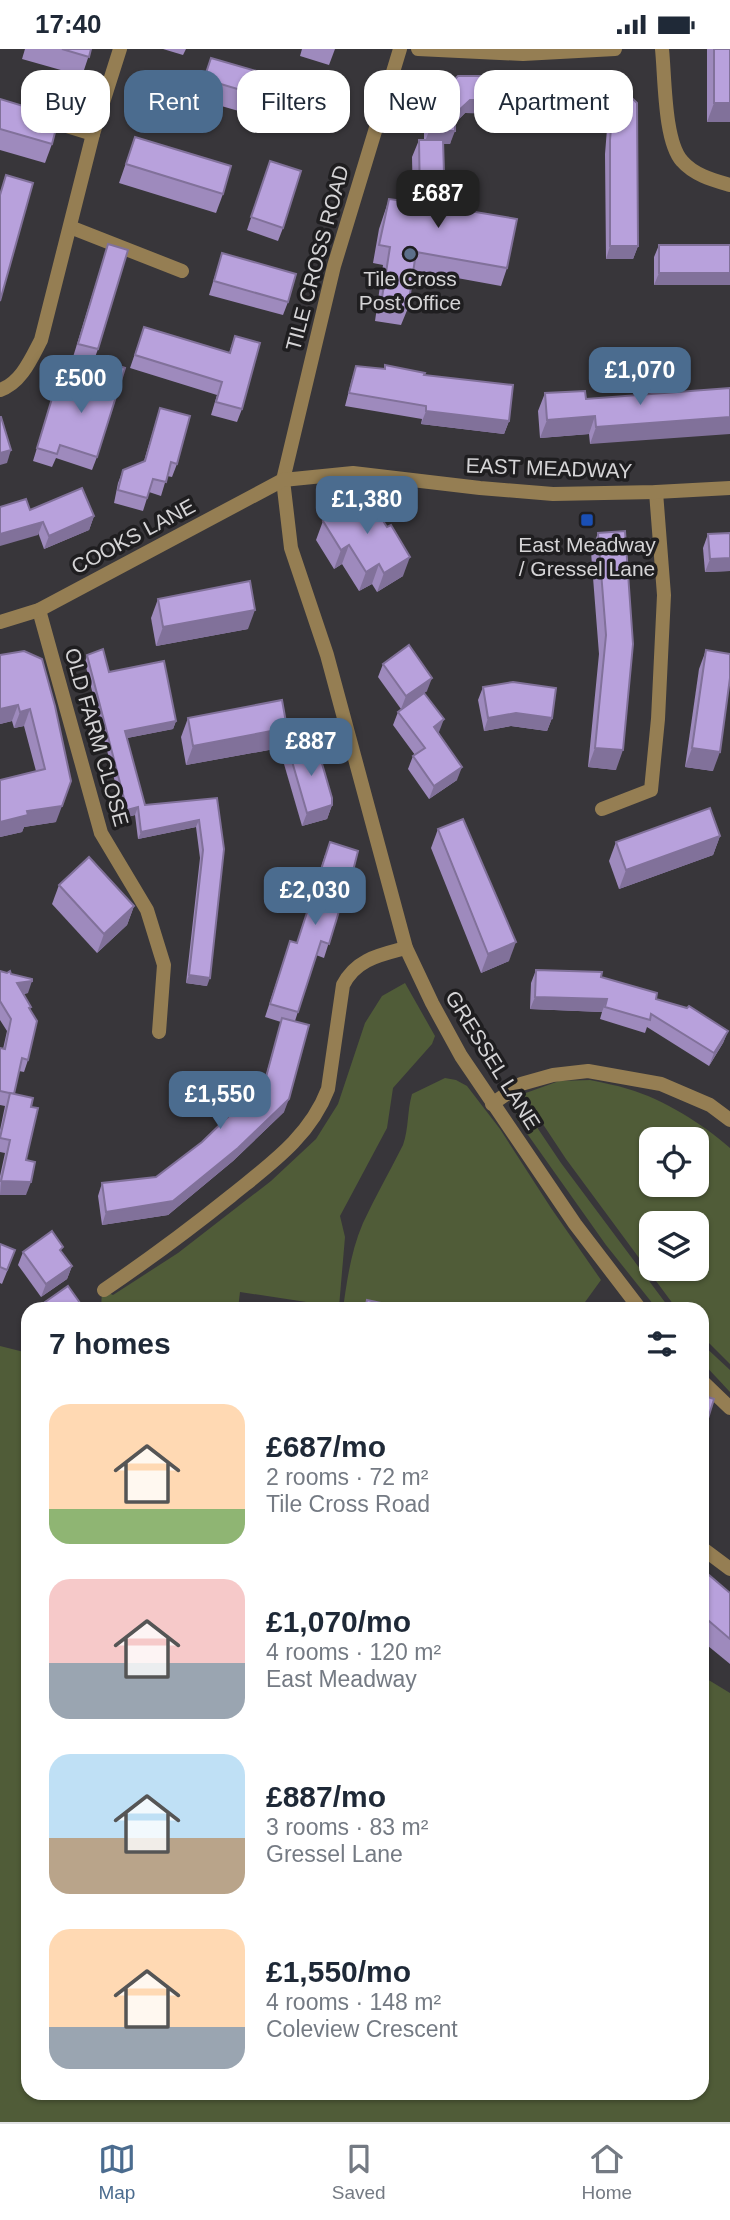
<!DOCTYPE html>
<meta charset="utf-8">
<style>
body{margin:0;font-family:Helvetica,sans-serif;background:#f2f2f3;color:#1f2937;height:100vh;display:flex;flex-direction:column;font-size:26px;white-space:nowrap}
*{box-sizing:border-box;margin:0}
p{font-size:23px;color:#747a83}
.icon{flex:none;width:38px;height:38px;fill:none;stroke:currentColor;stroke-width:2;stroke-linecap:round;stroke-linejoin:round}
.map{position:relative;flex:1;overflow:hidden}
.drawer{position:absolute;left:21px;top:1253px;width:688px;height:798px;display:flex;flex-direction:column;background:#fff;border-radius:21px;box-shadow:0 2px 5px #0004}
.drawer>*{flex:none}
.banner{position:absolute;left:21px;top:21px;width:690px;height:63px;display:flex;gap:14px}
.fabs{position:absolute;left:639px;top:1078px;display:grid;gap:14px}
.fabs a{display:grid;place-items:center;width:70px;height:70px;border-radius:14px;background:#fff;box-shadow:0 2px 5px #0004;font-size:35px}
.price{position:absolute;translate:-50% -60px;padding:0 16px;border-radius:14px;background:#4b6c8f;color:#fff;font-size:23px;line-height:46px;filter:drop-shadow(0 2px 4px #0008)}
.price::after{content:'';position:absolute;left:50%;top:42px;width:21px;height:16px;margin-left:-10px;background:inherit;clip-path:polygon(0 0,100% 0,50% 100%)}
.price.active{background:#222;color:#fff}
ul{padding:0;list-style:none}
li{display:flex;align-items:center;gap:21px;height:175px;padding:0 28px}
li span{display:grid;place-items:center;flex:none;width:196px;height:140px;border-radius:21px;color:#555}
li>.icon{margin-inline-start:auto}
span .icon{width:84px;height:84px;fill:#fffc;stroke-width:1}
li b{font-size:30px}
h2{display:flex;justify-content:space-between;align-items:center;height:84px;padding:0 28px;font-size:30px}
.chip{padding:0 24px;border-radius:21px;background:#fff;box-shadow:0 2px 5px #0004;font-size:24px;line-height:63px}
.chip.active{background:#4b6c8f;color:#fff}
.status{display:flex;justify-content:space-between;align-items:center;height:49px;padding:0 35px;background:#fff;direction:ltr}
.status svg{height:19px;fill:currentColor}
.tab-bar{display:flex;justify-content:space-around;align-items:center;height:98px;border-top:2px solid #e0e1e3;background:#fff;font-size:19px;color:#747a83}
.tab-bar a{display:grid;justify-items:center;gap:4px}
.tab-bar .active{color:#4b6c8f}
.map>svg:first-child{display:block}
.green{fill:#505c38;fill-rule:evenodd}
.lines{fill:none;stroke-linecap:round;stroke-linejoin:round}
.minor{stroke:#957e53;stroke-width:14}
.tertiary{stroke:#957e53;stroke-width:14}
.wall{fill:#9e8abd}
.shaded-wall{fill:#81719a}
.building{fill:#b8a1dc;stroke:#81719a;stroke-width:2}
.service-dot{fill:#5c6f8a;stroke:#1f1e20;stroke-width:2.5}
.transit-dot{fill:#1a4fb4;stroke:#1f1e20;stroke-width:2.5}
.labels{text-anchor:middle;dominant-baseline:central;stroke-width:7;stroke-linejoin:round;paint-order:stroke}
.street-label{font-size:21px;fill:#d5d4d6;stroke:#1f1e20}
.poi-label{font-size:21px;fill:#d5d4d6;stroke:#1f1e20}
</style>
<div class="status"><b>17:40</b><svg viewBox="0 0 49 12"><path d="M0 12V9h3v3zM5 12V6h3v6zM10 12V3h3v9zM15 12V0h3v12zM26 1h20v11H26zM47 4h2v5h-2z"/></svg></div>
<div class="map">
<svg width="730" height="2073" viewBox="0 0 730 2073">
<rect width="100%" height="100%" fill="#38363a"/>
<!-- green -->
<g class="green">
<polygon points="405,934 435,987 432,995 393,1039 387,1079 340,1167 345,1188 339,1258 240,1243 238,1260 101,1260 102,1241 113,1246 178,1204 271,1132 316,1090 338,1055 365,974 382,947"/>
<path d="M445,1029L456,1031L467,1037L500,1080L551,1159L601,1231L580,1260H343C347,1231 351,1202 363,1174C375,1148 390,1122 403,1096C409,1079 407,1062 412,1045Z"/>
<path d="M590,1031C603,1034 616,1036 628,1040C663,1050 703,1075 730,1099V1315L702,1287V1260L676,1259L566,1110L523,1045L559,1032ZM651,1090H696V1136H651ZM651,1174H696V1220H651Z"/>
<polygon points="518,1050 561,1114 670,1260 657,1260 606,1196 516,1069"/>
<polygon points="702,1295 730,1321 730,1343 702,1313"/>
<polygon points="0,1297 28,1304 28,2044 702,2044 702,1627 730,1644 730,2073 0,2073"/>
</g>
<g class="lines">
<!-- minor -->
<g class="minor">
<polyline points="418,0 523,5 615,0"/>
<path d="M662,0C665,28 664,92 682,112C694,126 713,131 730,136"/>
<polyline points="41,69 93,85"/>
<polyline points="70,178 182,222"/>
<path d="M0,341C21,334 31,310 41,291L93,85L120,0"/>
<polyline points="39,561 101,784 147,861 164,916 159,983"/>
<polyline points="602,760 651,741 658,670 664,546 656,443"/>
<polyline points="492,1055 521,1035 553,1026 588,1022 661,1035 710,1056 730,1071"/>
<path d="M104,1241C148,1211 190,1180 231,1147C269,1116 310,1088 328,1040L343,936C356,910 380,906 406,899"/>
<polyline points="702,1499 730,1520"/>
</g>
<!-- tertiary -->
<g class="tertiary">
<polyline points="400,0 334,217 283,431 291,499 327,606 406,899 432,954 461,1007 575,1175 640,1260"/>
<polyline points="0,573 39,561 283,431 353,424 480,439 553,445 656,443 730,439"/>
<polyline points="702,1332 730,1359"/>
</g>
</g>
<!-- wall -->
<g class="wall">
<polygon points="25,0 91,0 82,27 22,10"/>
<polygon points="163,0 186,0 183,6"/>
<polygon points="302,0 335,0 329,16 300,7"/>
<rect x="707" y="0" width="23" height="73"/>
<polygon points="211,9 305,60 298,79 197,50"/>
<polygon points="609,27 638,197 633,210 606,210 605,105 607,80 594,66 465,64 455,74 450,95 443,95 445,158 507,219 501,237 413,221 408,259 401,276 375,272 383,216 373,214 379,180 389,150 413,153 412,108 419,91 424,91 424,69 429,56"/>
<polygon points="0,50 52,95 45,114 0,101"/>
<polygon points="135,88 223,145 216,164 119,134"/>
<polygon points="270,112 283,179 278,192 247,181"/>
<polygon points="108,195 98,300 93,314 73,308"/>
<polygon points="659,196 730,196 730,236 654,236 654,208"/>
<polygon points="222,204 288,253 283,266 209,246"/>
<polygon points="144,278 229,304 235,287 242,360 237,373 211,366 217,346 130,319"/>
<polygon points="107,313 97,408 92,421 56,409 52,418 33,412 57,333 97,345"/>
<polygon points="385,316 424,326 509,372 504,385 421,375 422,370 345,357 352,330 356,317 384,320"/>
<polygon points="730,339 590,395 589,385 540,389 538,362 545,344 586,350"/>
<polygon points="160,359 177,415 172,428 167,427 161,447 149,443 143,462 114,454 118,434 123,421 144,412"/>
<polygon points="30,461 94,467 89,481 44,500"/>
<polygon points="323,472 403,527 377,543 372,535 359,542 342,515 334,520 316,491"/>
<polygon points="598,484 616,721 588,718 599,605 591,503"/>
<polygon points="730,484 730,522 705,523 703,499 708,485"/>
<polygon points="158,550 248,580 156,597 151,569"/>
<polygon points="706,601 713,722 685,718 699,620"/>
<polygon points="24,602 56,773 24,778 22,783 0,788 0,731 36,722 24,677 14,679 12,672 0,675 0,606"/>
<polygon points="87,606 176,672 173,680 127,689 145,756 217,749 207,937 186,934 200,809 196,778 138,790 135,766 124,769 85,614"/>
<polygon points="383,615 427,642 424,644 457,731 429,750 408,720 413,707 415,706 393,676 398,663 401,660 378,628"/>
<polygon points="483,638 552,669 547,682 511,677 484,682 478,651"/>
<polygon points="188,669 287,679 280,699 186,716 181,688"/>
<polygon points="289,702 332,756 327,770 302,777 284,715"/>
<polygon points="438,780 509,912 481,924 431,799"/>
<polygon points="720,787 713,806 619,840 609,812 616,793"/>
<polygon points="325,806 352,826 347,839 346,839 324,909 316,906 295,972 284,1063 233,1112 168,1166 102,1176 98,1147 102,1134 156,1128 202,1093 264,1033 281,973 265,968 290,892 297,894"/>
<polygon points="59,836 134,857 127,876 97,904 52,855"/>
<polygon points="536,921 601,928 656,950 728,982 723,994 709,1017 647,978 645,984 600,970 602,963 530,960 531,934"/>
<polygon points="0,922 28,944 24,945 30,961 28,1011 24,1023 19,1022 14,1045 31,1058 26,1111 26,1146 0,1146 0,1127 5,1104 0,1103 0,1081 5,1057 0,1056 0,999 3,1000 7,982 0,971"/>
<polygon points="0,1195 10,1215 2,1235 0,1234"/>
<polygon points="23,1203 62,1203 72,1217 67,1230 41,1248 18,1216"/>
<polygon points="45,1253 77,1260 42,1260"/>
<polygon points="702,1520 730,1544 730,1615 702,1592"/>
</g>
<!-- shaded-wall -->
<g class="shaded-wall">
<polygon points="470,51 599,52 594,66 465,64 450,79 455,65"/>
<polygon points="714,54 730,54 730,73 707,73"/>
<polygon points="429,82 455,82 450,95 424,95"/>
<polygon points="610,197 638,197 633,210 606,210"/>
<polygon points="659,224 730,224 730,236 654,236"/>
<polygon points="426,362 509,372 504,385 421,375"/>
<polygon points="595,367 589,385 540,389 547,371"/>
<polygon points="730,368 730,385 590,395 596,378"/>
<polygon points="11,401 7,414 0,416 0,404"/>
<polygon points="94,467 89,481 44,500 49,487"/>
<polygon points="43,473 38,486 0,497 0,485"/>
<polygon points="349,496 342,515 334,520 341,501"/>
<polygon points="410,508 403,527 377,543 384,524"/>
<polygon points="730,509 730,522 705,523 710,510"/>
<polygon points="379,515 372,535 359,542 366,523"/>
<polygon points="255,561 248,580 156,597 163,578"/>
<polygon points="432,629 427,642 401,660 406,647"/>
<polygon points="18,656 12,672 0,675 0,660"/>
<polygon points="30,660 24,677 14,679 20,663"/>
<polygon points="516,664 552,669 547,682 511,677 484,682 488,669"/>
<polygon points="444,670 439,683 429,691 434,678"/>
<polygon points="176,672 173,680 122,690 125,682"/>
<polygon points="287,679 280,699 186,716 193,697"/>
<polygon points="595,699 623,701 616,721 588,718"/>
<polygon points="692,699 720,703 713,722 685,718"/>
<polygon points="462,718 457,731 429,750 434,737"/>
<polygon points="332,756 327,770 302,777 307,764"/>
<polygon points="62,757 56,773 24,778 22,783 0,788 0,773 27,762"/>
<polygon points="138,758 135,766 124,769 127,761"/>
<polygon points="199,771 196,778 138,790 141,783"/>
<polygon points="720,787 713,806 619,840 626,821"/>
<polygon points="134,857 127,876 97,904 104,885"/>
<polygon points="516,893 509,912 481,924 488,905"/>
<polygon points="189,926 210,929 207,937 186,934"/>
<polygon points="32,932 28,944 12,946 17,934"/>
<polygon points="535,948 607,950 602,963 530,960"/>
<polygon points="728,982 723,994 709,1017 714,1004"/>
<polygon points="289,1050 284,1063 233,1112 168,1166 102,1176 106,1163"/>
<polygon points="1,1132 31,1133 26,1146 0,1146"/>
<polygon points="72,1217 67,1230 41,1248 46,1235"/>
<polygon points="80,1254 77,1260 70,1260"/>
</g>
<!-- building -->
<g class="building">
<polygon points="62,0 91,0 89,8"/>
<rect x="714" y="0" width="16" height="54"/>
<polygon points="211,9 312,38 305,60 204,30"/>
<polygon points="458,27 609,27 637,54 638,197 610,197 610,91 612,67 599,52 470,51 455,65 455,82 429,82 429,56"/>
<polygon points="0,50 59,68 52,95 0,80"/>
<polygon points="135,88 231,117 223,145 126,115"/>
<polygon points="419,91 443,91 445,158 517,170 507,219 416,203 408,259 381,255 390,198 379,196 389,150 420,154"/>
<polygon points="270,112 301,122 283,179 251,168"/>
<polygon points="6,126 33,134 0,252 0,146"/>
<polygon points="108,195 128,201 98,300 78,295"/>
<rect x="659" y="196" width="71" height="28"/>
<polygon points="222,204 296,225 288,253 214,232"/>
<polygon points="144,278 230,304 235,287 260,294 242,360 216,353 222,333 135,306"/>
<polygon points="107,313 125,319 97,408 60,396 57,405 37,399 57,333 97,345"/>
<polygon points="385,316 425,324 424,326 513,336 509,372 426,362 426,357 349,344 356,317 385,320"/>
<polygon points="730,339 730,368 596,378 595,367 547,371 545,344 585,342 586,350"/>
<polygon points="160,359 190,367 177,415 171,413 166,433 153,430 147,449 118,441 123,421 145,412"/>
<polygon points="0,368 1,368 11,401 0,404"/>
<polygon points="82,439 94,467 49,487 43,473 0,485 0,458 26,450 30,461"/>
<polygon points="366,445 387,478 391,476 410,508 384,524 379,515 366,523 349,496 341,501 323,472"/>
<polygon points="625,482 633,595 623,701 595,699 606,586 598,484"/>
<polygon points="730,484 730,509 710,510 708,485"/>
<polygon points="250,532 255,561 163,578 158,550"/>
<polygon points="409,596 432,629 406,647 383,615"/>
<polygon points="103,600 109,623 164,612 176,672 125,682 145,756 217,749 224,800 210,929 189,926 203,801 199,771 141,783 138,758 127,761 87,606"/>
<polygon points="706,601 730,605 730,629 720,703 692,699"/>
<polygon points="24,602 42,610 55,657 71,732 62,757 27,762 28,766 0,773 0,731 45,720 30,660 20,663 18,656 0,660 0,606"/>
<polygon points="513,633 556,639 552,669 516,664 488,669 483,638"/>
<polygon points="424,644 444,670 434,678 462,718 434,737 413,707 425,699 398,663"/>
<polygon points="282,651 287,679 193,697 188,669"/>
<polygon points="316,694 332,749 332,756 307,764 289,702"/>
<polygon points="710,759 720,787 626,821 616,793"/>
<polygon points="463,770 516,893 488,905 438,780"/>
<polygon points="330,793 358,802 352,826 350,826 329,895 321,892 298,963 270,955 290,892 297,894"/>
<polygon points="89,808 134,857 104,885 59,836"/>
<polygon points="536,921 602,923 601,928 657,944 656,950 687,959 689,957 728,982 714,1004 651,965 650,971 605,958 607,950 535,948"/>
<polygon points="0,922 7,924 10,922 11,925 32,930 32,932 17,934 31,958 29,959 37,972 28,1011 22,1009 14,1045 0,1042 0,999 5,1000 11,970 0,952"/>
<polygon points="282,969 309,976 289,1050 238,1099 173,1152 106,1163 102,1134 156,1128 202,1093 265,1032"/>
<polygon points="10,1044 33,1049 31,1058 38,1059 26,1111 35,1113 31,1133 1,1132 10,1091 0,1089"/>
<polygon points="52,1182 63,1198 60,1201 72,1217 46,1235 23,1203"/>
<polygon points="0,1195 15,1201 7,1221 0,1218"/>
<polygon points="68,1237 80,1254 70,1260 49,1260 45,1253"/>
<polygon points="367,1251 409,1260 365,1260"/>
<polygon points="702,1346 714,1350 702,1389"/>
<polygon points="702,1520 730,1544 730,1590 702,1566"/>
</g>
<!-- markers -->
<circle class="service-dot" cx="410" cy="205" r="7"/>
<rect class="transit-dot" x="580" y="464" width="14" height="14" rx="3.5"/>
<g class="labels">
<!-- street labels -->
<g class="street-label">
<text transform="translate(317 209) rotate(-75)">TILE CROSS ROAD</text>
<text transform="translate(549 419) rotate(2)">EAST MEADWAY</text>
<text transform="translate(133 487) rotate(-28)">COOKS LANE</text>
<text transform="translate(97 688) rotate(74)">OLD FARM CLOSE</text>
<text transform="translate(493 1011) rotate(58)">GRESSEL LANE</text>
</g>
<!-- poi labels -->
<g class="poi-label">
<text x="410" y="229">Tile Cross<tspan x="410" dy="24">Post Office</tspan></text>
<text x="587" y="495">East Meadway<tspan x="587" dy="24">/ Gressel Lane</tspan></text>
</g>
</g>
</svg>
<div class="fabs">
<a><svg class="icon" aria-label="locate" viewBox="0 0 24 24"><circle cx="12" cy="12" r="6"/><path d="M12 2v4M12 18v4M2 12h4M18 12h4"/></svg></a>
<a><svg class="icon" aria-label="layers" viewBox="0 0 24 24"><path d="M12 4l9 5-9 5-9-5zM3 14l9 5 9-5"/></svg></a>
</div>
<b class="price active" style="left:438px;top:181px">£687</b>
<b class="price" style="left:640px;top:358px">£1,070</b>
<b class="price" style="left:81px;top:366px">£500</b>
<b class="price" style="left:367px;top:487px">£1,380</b>
<b class="price" style="left:311px;top:729px">£887</b>
<b class="price" style="left:315px;top:878px">£2,030</b>
<b class="price" style="left:220px;top:1082px">£1,550</b>
<div class="banner">
<a class="chip">Buy</a>
<a class="chip active">Rent</a>
<a class="chip">Filters</a>
<a class="chip">New</a>
<a class="chip">Apartment</a>
</div>
<section class="drawer">
<h2>7 homes<svg class="icon" aria-label="filters" viewBox="0 0 24 24"><path d="M4 7h16M4 17h16"/><circle cx="9" cy="7" r="2"/><circle cx="15" cy="17" r="2"/></svg></h2>
<ul>
<li><span style="background:linear-gradient(#ffd9b3 75%,#8fb573 0)"><svg class="icon" aria-label="home" viewBox="0 0 24 24"><path d="M3 11l9-7 9 7M6 9v11h12V9"/></svg></span><div><b>£687/mo</b><p>2 rooms · 72 m²</p><p>Tile Cross Road</p></div></li>
<li><span style="background:linear-gradient(#f6c9c9 60%,#9aa5b1 0)"><svg class="icon" aria-label="home" viewBox="0 0 24 24"><path d="M3 11l9-7 9 7M6 9v11h12V9"/></svg></span><div><b>£1,070/mo</b><p>4 rooms · 120 m²</p><p>East Meadway</p></div></li>
<li><span style="background:linear-gradient(#bfe0f5 60%,#b9a48a 0)"><svg class="icon" aria-label="home" viewBox="0 0 24 24"><path d="M3 11l9-7 9 7M6 9v11h12V9"/></svg></span><div><b>£887/mo</b><p>3 rooms · 83 m²</p><p>Gressel Lane</p></div></li>
<li><span style="background:linear-gradient(#ffd9b3 70%,#9aa5b1 0)"><svg class="icon" aria-label="home" viewBox="0 0 24 24"><path d="M3 11l9-7 9 7M6 9v11h12V9"/></svg></span><div><b>£1,550/mo</b><p>4 rooms · 148 m²</p><p>Coleview Crescent</p></div></li>
</ul>
</section>
</div>
<nav class="tab-bar">
<a class="active"><svg class="icon" aria-label="map" viewBox="0 0 24 24"><path d="M3 6l6-2 6 2 6-2v14l-6 2-6-2-6 2zM9 4v14M15 6v14"/></svg>Map</a>
<a><svg class="icon" aria-label="saved" viewBox="0 0 24 24"><path d="M7 4h10v16l-5-4-5 4z"/></svg>Saved</a>
<a><svg class="icon" aria-label="home" viewBox="0 0 24 24"><path d="M3 11l9-7 9 7M6 9v11h12V9"/></svg>Home</a>
</nav>
